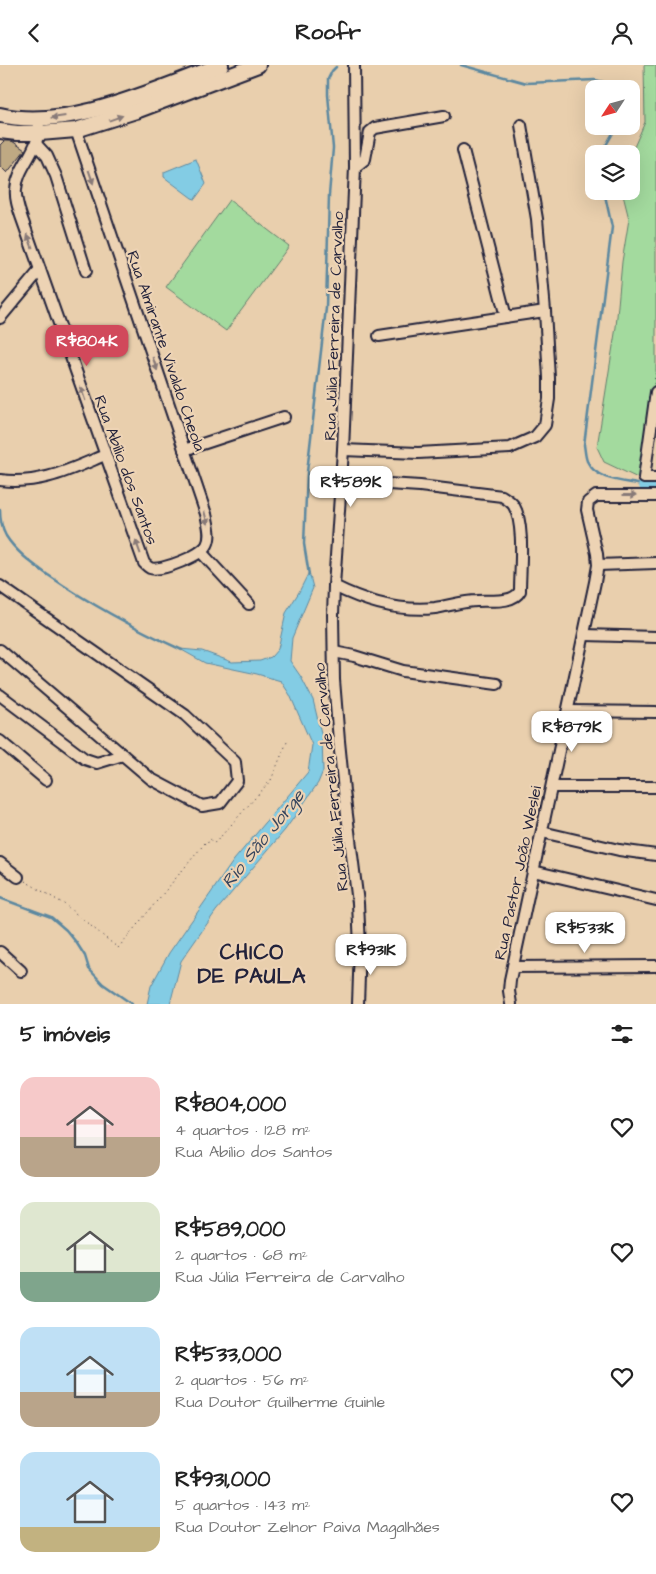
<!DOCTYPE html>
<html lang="pt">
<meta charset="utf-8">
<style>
body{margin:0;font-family:"Architects Daughter",sans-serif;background:#f2f2f2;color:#222;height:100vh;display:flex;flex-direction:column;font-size:19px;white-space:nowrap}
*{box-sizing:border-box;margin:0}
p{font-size:16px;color:#767676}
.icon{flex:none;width:28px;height:28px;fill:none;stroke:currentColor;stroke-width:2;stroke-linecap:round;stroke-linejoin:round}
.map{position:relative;height:939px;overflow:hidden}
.drawer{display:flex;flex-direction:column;background:#fff;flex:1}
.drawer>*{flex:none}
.needle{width:32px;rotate:234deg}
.controls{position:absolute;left:585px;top:15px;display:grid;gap:10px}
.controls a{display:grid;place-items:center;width:55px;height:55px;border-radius:10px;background:#fff;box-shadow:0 5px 20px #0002;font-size:25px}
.price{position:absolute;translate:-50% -42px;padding:0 11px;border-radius:10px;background:#fff;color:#222;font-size:16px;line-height:32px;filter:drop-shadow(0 1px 2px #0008)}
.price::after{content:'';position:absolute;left:50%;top:30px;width:15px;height:11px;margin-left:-8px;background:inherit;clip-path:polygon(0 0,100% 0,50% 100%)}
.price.selected{background:#d1495b;color:#fff}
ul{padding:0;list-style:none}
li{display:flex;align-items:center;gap:15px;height:125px;padding:0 20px}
li span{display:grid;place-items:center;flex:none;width:140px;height:100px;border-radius:15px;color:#555}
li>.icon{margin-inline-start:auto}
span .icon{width:60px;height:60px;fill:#fffc;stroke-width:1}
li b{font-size:21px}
h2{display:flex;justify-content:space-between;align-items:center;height:60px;padding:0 20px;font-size:21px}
header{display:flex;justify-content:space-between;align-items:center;height:65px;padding:0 20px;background:#fff;font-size:22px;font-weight:800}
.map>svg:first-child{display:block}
.green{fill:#a3da9e;stroke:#627e6c}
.water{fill:#83cce4;stroke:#5c88a0}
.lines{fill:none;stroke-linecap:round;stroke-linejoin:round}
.stream{stroke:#5c88a0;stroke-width:2.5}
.canal{stroke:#83cce4;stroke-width:9}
.building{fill:#bfa983;stroke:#22223b}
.minor-casing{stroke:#22223b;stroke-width:14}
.major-casing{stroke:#22223b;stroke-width:18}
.path{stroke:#22223b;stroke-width:1;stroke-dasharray:1 4;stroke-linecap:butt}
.minor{stroke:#edd3b4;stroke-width:10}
.major{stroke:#edd3b4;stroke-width:14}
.oneway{fill:#887a78}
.labels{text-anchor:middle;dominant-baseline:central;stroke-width:4.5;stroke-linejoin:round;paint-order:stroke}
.street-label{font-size:16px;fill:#22223b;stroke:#edd3b4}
.water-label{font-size:18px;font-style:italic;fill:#35445d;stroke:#edd3b4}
.district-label{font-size:21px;font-weight:bold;letter-spacing:1px;fill:#22223b;stroke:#edd3b4}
</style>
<header><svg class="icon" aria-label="back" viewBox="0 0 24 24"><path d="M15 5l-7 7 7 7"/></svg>Roofr<svg class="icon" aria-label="person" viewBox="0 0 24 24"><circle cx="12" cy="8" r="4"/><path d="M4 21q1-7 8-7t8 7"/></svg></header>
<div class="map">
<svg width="656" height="939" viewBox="0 0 656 939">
<rect width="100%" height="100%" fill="#e9cfad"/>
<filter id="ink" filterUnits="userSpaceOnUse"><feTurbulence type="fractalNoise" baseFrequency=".02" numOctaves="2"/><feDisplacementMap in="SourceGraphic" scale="10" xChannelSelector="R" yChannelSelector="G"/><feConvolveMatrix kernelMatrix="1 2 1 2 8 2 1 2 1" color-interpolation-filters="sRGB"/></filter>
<g filter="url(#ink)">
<!-- green -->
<g class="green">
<polygon points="644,0 656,0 656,327 644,416 604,397 597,382 616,262 622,197 629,154 622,126 631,126 631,89 645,57"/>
<polygon points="229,135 289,181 226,266 166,222"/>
</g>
<!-- water -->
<g class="water">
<polygon points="196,94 206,119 195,134 192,133 164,112 164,107"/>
<polygon points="309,507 313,523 292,573 290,596 301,612 313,635 322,672 323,706 318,718 285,765 216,846 181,896 170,939 147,939 151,921 169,888 234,795 308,707 312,680 290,630 281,616 257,609 205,598 180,584 202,586 232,597 260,596 271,592 278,584 286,548 299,527"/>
</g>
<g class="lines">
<!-- stream -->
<g class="stream">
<polyline points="461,0 526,18 595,15 603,17 612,24"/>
<polyline points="604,89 605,82 617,61"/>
<path d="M604,126L612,162L584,380C585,385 585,391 587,396C596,416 624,416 643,420"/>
<path d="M0,445C0,454 1,462 6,471C16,487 33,499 48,510C90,539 136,564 182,585"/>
<polyline points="309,510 304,479 307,407 326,243 329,130 333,83 328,30 328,14 332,6 336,2"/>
<polyline points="0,833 51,852 66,865 76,877 85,891 89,904 103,919 132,939"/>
</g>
<!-- canal -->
<polyline class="canal" points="643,420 656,420"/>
</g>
<!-- building -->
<polygon class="building" points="4,76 12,76 25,85 7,108 0,101 0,80"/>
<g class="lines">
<!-- minor casing -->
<g class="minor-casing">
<g id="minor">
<polyline points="354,0 355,102 343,385 334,521 333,550 334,615 339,676 344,726 358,838 360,882 358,939"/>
<path d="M38,54C44,83 18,98 16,124C15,133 18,142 21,151L144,498C146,500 148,502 150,503C161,507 202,490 207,480C212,471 208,459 206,449L76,65"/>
<polyline points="36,79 47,91 56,111 86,206"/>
<polyline points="463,85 506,252"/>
<polyline points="355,102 365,94 370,67 375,63 444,51"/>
<polyline points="0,253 40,205"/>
<polyline points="379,271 545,246"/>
<polyline points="656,327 644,413 656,413"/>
<polyline points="184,385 284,352"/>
<polyline points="343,385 418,388 510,383 535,372 545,360 549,334 549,313 545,246 537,154 521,60"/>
<path d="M0,415C40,420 69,405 105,390"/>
<polyline points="201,487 249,539"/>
<polyline points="598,500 656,498"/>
<polyline points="0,521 185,650 235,697 237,716 220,738 202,741 151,714 0,585"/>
<path d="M334,521C366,537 399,547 435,543C449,541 463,536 477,536C489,535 513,539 520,526C520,504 525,460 514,441C511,436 506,434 502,431L420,421L341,416"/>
<polyline points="585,570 656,572"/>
<polyline points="334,587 354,591 403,606 497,619"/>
<polyline points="0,630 85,694 97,698 123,690"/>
<polyline points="568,646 656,647"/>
<polyline points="0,676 46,715"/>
<polyline points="553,722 656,722"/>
<polyline points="542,767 619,785 656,790"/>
<polyline points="0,798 18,812"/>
<polyline points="533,806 656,835"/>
<polyline points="0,887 21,906"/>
<polyline points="513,902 656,901"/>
<polyline points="511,939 509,926 510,915 595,517 598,500 597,489 587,445 588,437 596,431 656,431"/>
</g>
</g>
<!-- major casing -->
<g class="major-casing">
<g id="major">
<path d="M0,50C69,66 156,24 221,0"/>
<polyline points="0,66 17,68 40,68 76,65 136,46 258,0"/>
</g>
</g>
<!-- path -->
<g class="path">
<polyline points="654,319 656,304"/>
<polyline points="25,816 64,839 118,883 205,778 207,779 210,774 215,778 271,715 287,677"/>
</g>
<!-- minor -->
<use href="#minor" class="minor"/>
<!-- major -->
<use href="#major" class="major"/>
</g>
<!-- one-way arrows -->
<defs><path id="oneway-solid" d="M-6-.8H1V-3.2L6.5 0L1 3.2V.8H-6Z" transform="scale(1.25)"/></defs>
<g class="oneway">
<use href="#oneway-solid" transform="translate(58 52) rotate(173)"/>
<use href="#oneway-solid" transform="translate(116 53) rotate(-20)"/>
<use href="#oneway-solid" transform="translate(91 112) rotate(71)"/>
<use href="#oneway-solid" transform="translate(30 176) rotate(-110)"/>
<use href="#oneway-solid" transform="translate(155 299) rotate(71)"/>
<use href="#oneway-solid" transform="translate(83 329) rotate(-109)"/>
<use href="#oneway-solid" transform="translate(630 430)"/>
<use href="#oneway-solid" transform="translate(206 453) rotate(75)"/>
<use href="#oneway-solid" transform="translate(138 482) rotate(-110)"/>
</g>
</g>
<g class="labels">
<!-- street labels -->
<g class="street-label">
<text transform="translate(334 261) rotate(-88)">Rua Júlia Ferreira de Carvalho</text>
<text transform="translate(166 286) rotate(71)">Rua Almirante Vivaldo Cheola</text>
<text transform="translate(126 405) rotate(70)">Rua Abílio dos Santos</text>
<text transform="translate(331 712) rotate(-96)">Rua Júlia Ferreira de Carvalho</text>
<text transform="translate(518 808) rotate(-78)">Rua Pastor João Weslei</text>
</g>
<!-- water labels -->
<g class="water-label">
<text transform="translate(263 774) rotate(-51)">Rio São Jorge</text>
</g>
<!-- district labels -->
<g class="district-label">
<text x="252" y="887">CHICO<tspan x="252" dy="24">DE PAULA</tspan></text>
</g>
</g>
</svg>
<div class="controls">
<a><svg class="needle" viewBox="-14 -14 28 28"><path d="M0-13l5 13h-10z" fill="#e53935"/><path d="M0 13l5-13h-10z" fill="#767676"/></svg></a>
<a><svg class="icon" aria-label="layers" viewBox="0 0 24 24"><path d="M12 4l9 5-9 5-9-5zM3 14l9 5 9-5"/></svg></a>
</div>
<b class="price selected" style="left:87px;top:302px">R$804K</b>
<b class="price" style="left:351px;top:443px">R$589K</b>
<b class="price" style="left:572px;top:688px">R$879K</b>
<b class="price" style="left:585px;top:889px">R$533K</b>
<b class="price" style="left:371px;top:911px">R$931K</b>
</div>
<section class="drawer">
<h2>5 imóveis<svg class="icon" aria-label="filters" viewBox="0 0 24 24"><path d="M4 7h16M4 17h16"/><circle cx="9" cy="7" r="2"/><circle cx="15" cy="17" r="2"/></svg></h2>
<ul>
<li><span style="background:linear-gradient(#f6c9c9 60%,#b9a48a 0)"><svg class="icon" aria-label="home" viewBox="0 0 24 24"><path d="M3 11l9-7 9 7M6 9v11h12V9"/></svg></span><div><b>R$804,000</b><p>4 quartos · 128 m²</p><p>Rua Abílio dos Santos</p></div><svg class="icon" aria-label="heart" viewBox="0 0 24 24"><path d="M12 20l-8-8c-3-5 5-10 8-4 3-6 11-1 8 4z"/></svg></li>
<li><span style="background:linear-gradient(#dfe7d0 70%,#7fa58c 0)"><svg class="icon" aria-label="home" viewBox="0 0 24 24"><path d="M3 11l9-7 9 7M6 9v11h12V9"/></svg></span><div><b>R$589,000</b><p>2 quartos · 68 m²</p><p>Rua Júlia Ferreira de Carvalho</p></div><svg class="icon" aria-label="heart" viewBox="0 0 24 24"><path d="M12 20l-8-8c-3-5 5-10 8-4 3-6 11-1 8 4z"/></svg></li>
<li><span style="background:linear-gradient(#bfe0f5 65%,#b9a48a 0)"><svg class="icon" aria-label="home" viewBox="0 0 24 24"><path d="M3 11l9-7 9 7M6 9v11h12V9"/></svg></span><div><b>R$533,000</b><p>2 quartos · 56 m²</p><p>Rua Doutor Guilherme Guinle</p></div><svg class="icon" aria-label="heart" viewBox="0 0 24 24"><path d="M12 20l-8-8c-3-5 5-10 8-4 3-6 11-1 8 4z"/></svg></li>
<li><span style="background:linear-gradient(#bfe0f5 75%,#c2b280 0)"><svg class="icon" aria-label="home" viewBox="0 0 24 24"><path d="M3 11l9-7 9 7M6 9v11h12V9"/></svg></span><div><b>R$931,000</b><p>5 quartos · 143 m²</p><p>Rua Doutor Zelnor Paiva Magalhães</p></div><svg class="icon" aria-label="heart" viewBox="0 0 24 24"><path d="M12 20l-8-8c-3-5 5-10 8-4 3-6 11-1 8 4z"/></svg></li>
</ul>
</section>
